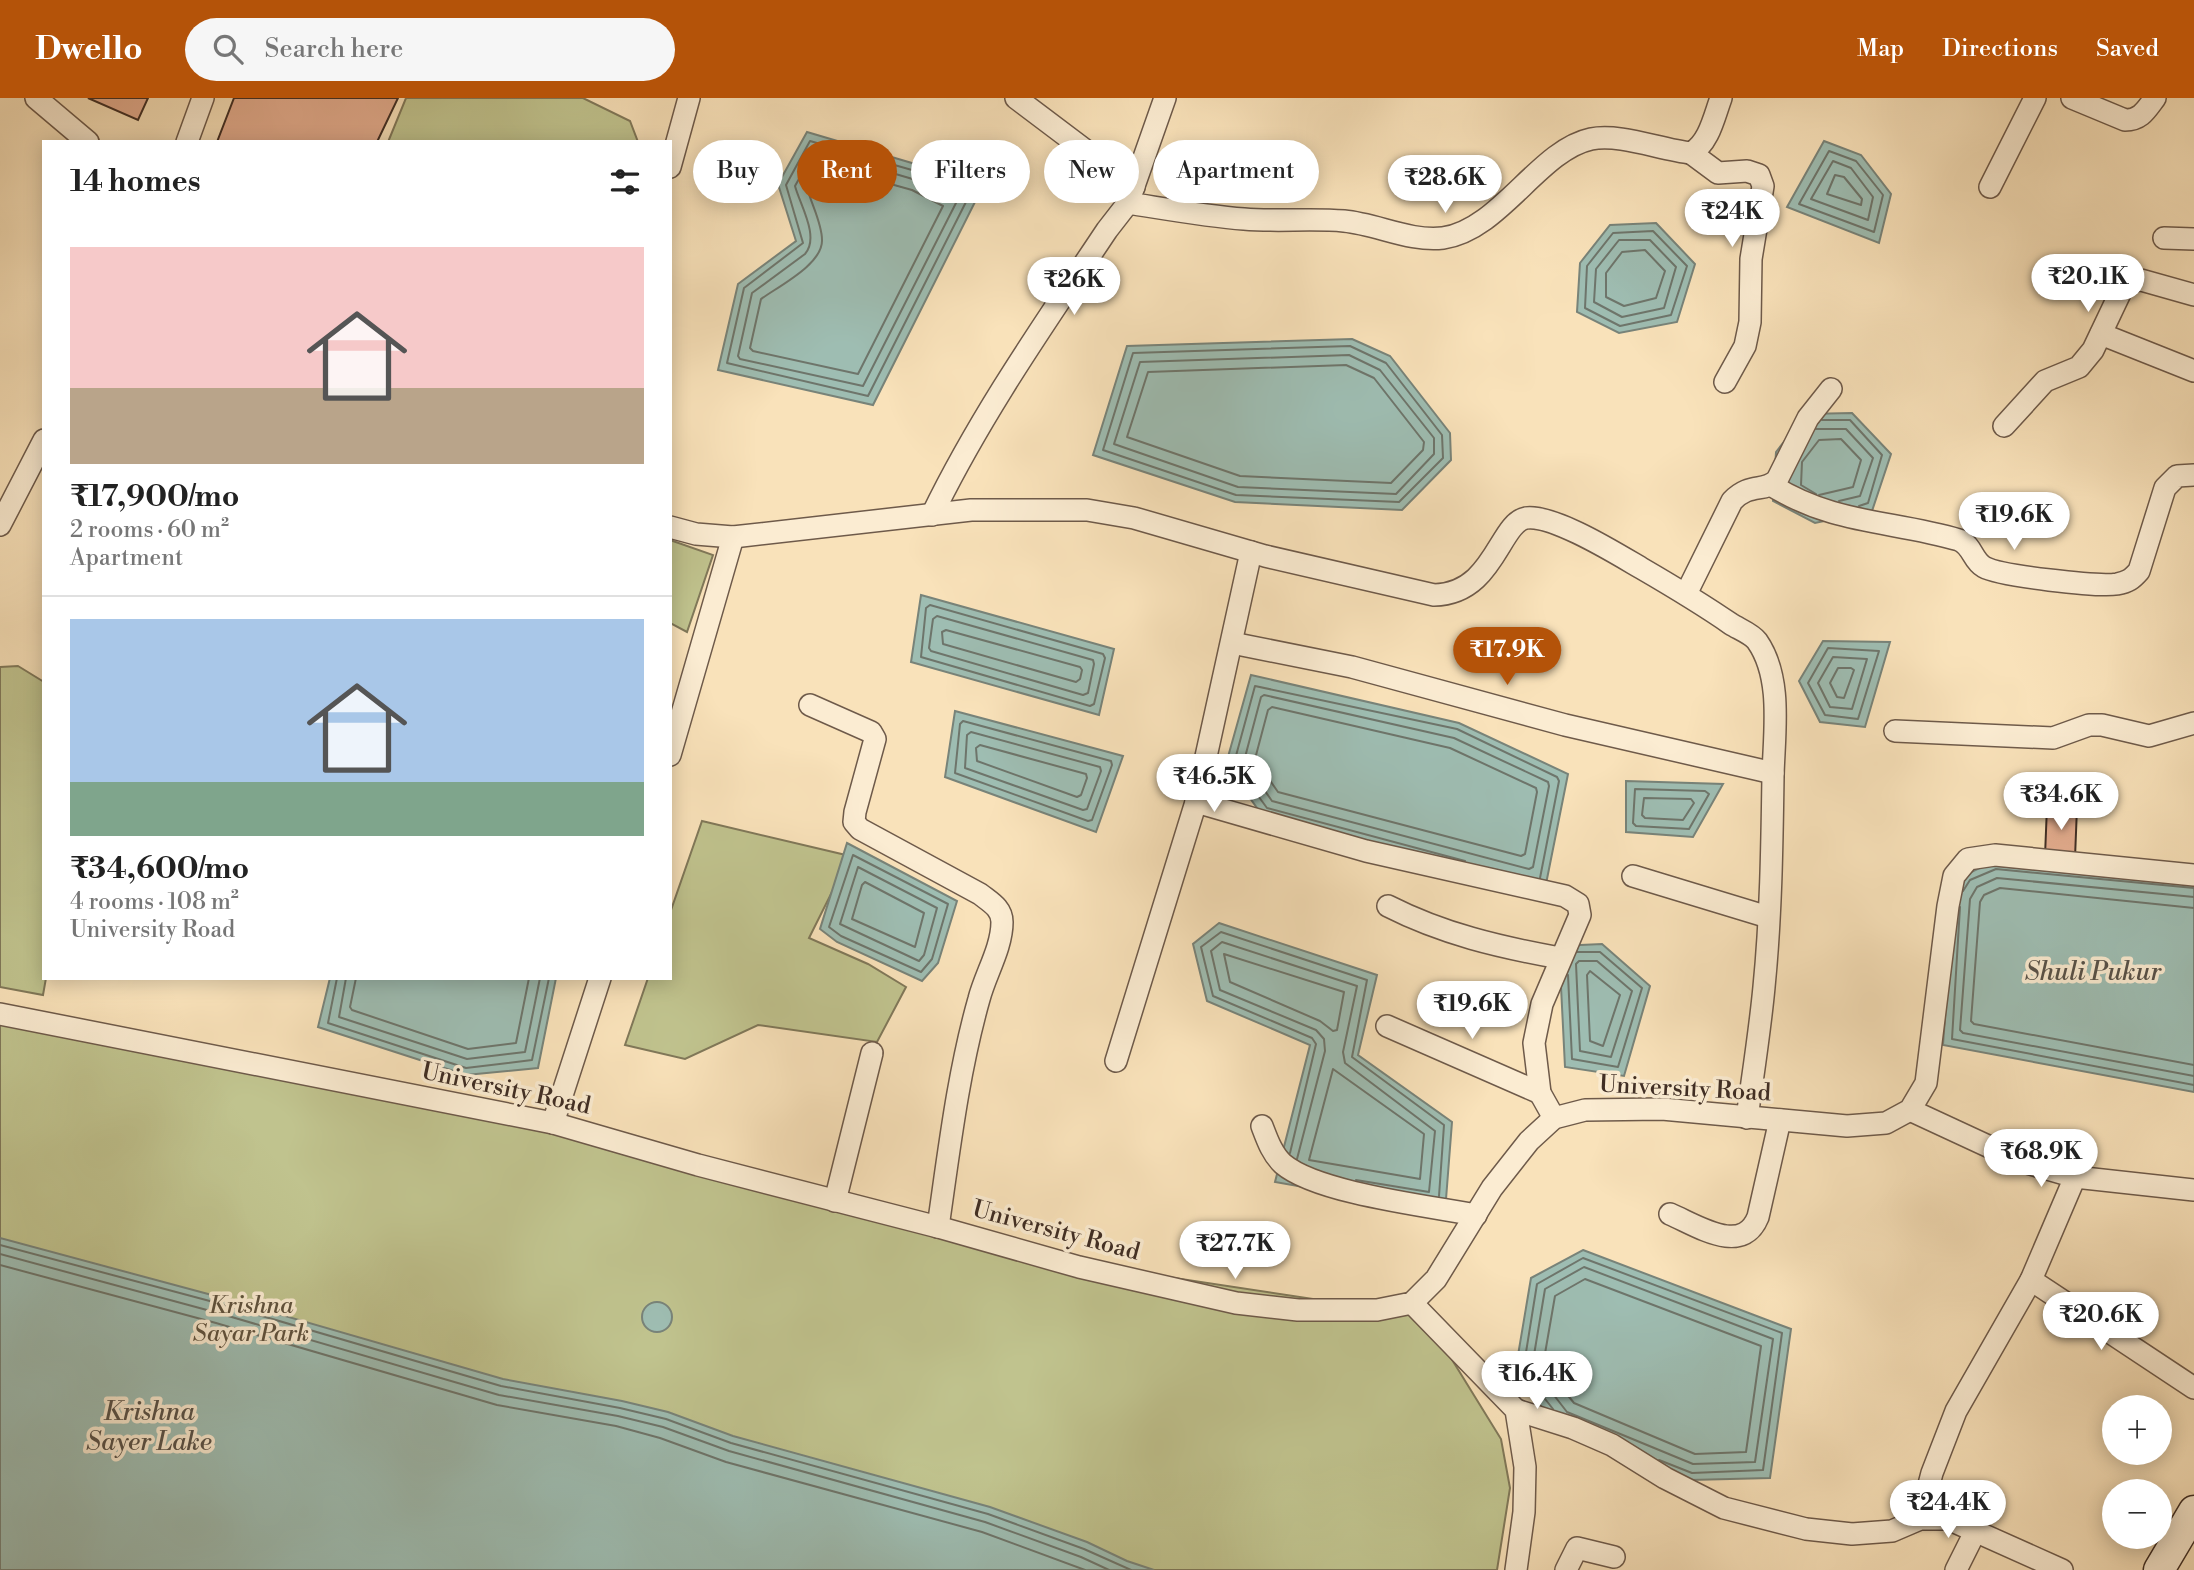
<!DOCTYPE html>
<meta charset="utf-8">
<style>
body{margin:0;font-family:"Libre Bodoni",serif;background:#f6f6f6;color:#222;height:100vh;display:flex;flex-direction:column;font-size:26px;white-space:nowrap}
*{box-sizing:border-box;margin:0}
p{font-size:23px;color:#767676}
.icon{flex:none;width:38px;height:38px;fill:none;stroke:currentColor;stroke-width:2;stroke-linecap:round;stroke-linejoin:round}
.map{position:relative;flex:1;overflow:hidden}
.drawer{position:absolute;left:42px;top:42px;width:630px;height:840px;display:flex;flex-direction:column;background:#fff;border-radius:0px;box-shadow:0 4px 18px #0003}
.drawer>*{flex:none}
.guide{position:absolute;left:693px;top:42px;width:665px;height:63px;display:flex;gap:14px}
.fabs{position:absolute;left:2102px;top:1297px;display:grid;gap:14px}
.fabs a{display:grid;place-items:center;width:70px;height:70px;border-radius:50%;background:#fff;box-shadow:0 4px 18px #0003;font-size:35px}
.price{position:absolute;translate:-50% -60px;padding:0 16px;border-radius:24px;background:#fff;color:#222;font-size:23px;line-height:46px;filter:drop-shadow(0 2px 4px #0008)}
.price::after{content:'';position:absolute;left:50%;top:42px;width:21px;height:16px;margin-left:-10px;background:inherit;clip-path:polygon(0 0,100% 0,50% 100%)}
.price.active{background:#b45309;color:#fff}
ul{padding:0;list-style:none}
li{display:grid;align-content:center;gap:14px;height:371px;padding:0 28px}
li+li{border-top:2px solid #e0e0e0}
li span{display:grid;place-items:center;height:217px;border-radius:0px;color:#555}
li>.icon{margin-inline-start:auto}
span .icon{width:126px;height:126px;fill:#fffc;stroke-width:1}
li b{font-size:30px}
h2{display:flex;justify-content:space-between;align-items:center;height:84px;padding:0 28px;font-size:30px}
.tag{padding:0 24px;border-radius:32px;background:#fff;box-shadow:0 4px 18px #0003;font-size:24px;line-height:63px}
.tag.active{background:#b45309;color:#fff}
header{display:flex;align-items:center;gap:42px;box-sizing:border-box;height:98px;padding:0 35px;background:#b45309;color:#fff}
header strong{font-size:33px}
nav{display:flex;gap:38px;margin-inline-start:auto;font-size:24px}
.search{width:490px;height:63px;background:#f6f6f6;display:flex;align-items:center;gap:18px;box-sizing:border-box;padding:0 24px;border-radius:38px;color:#767676;font-size:26px}
.map>svg:first-child{display:block}
.green{fill:#c0c38e;stroke:#807859;stroke-width:2}
.water{fill:#9ebdb2;stroke:#788379;stroke-width:2}
.lines{fill:none;stroke-linecap:round;stroke-linejoin:round}
.shore{stroke:#6e756b;stroke-width:2}
.building{fill:#e3ac8e;stroke:#3f2d24;stroke-width:2}
.street-casing{stroke:#6e5a4a;stroke-width:24}
.secondary-casing{stroke:#3f2d24;stroke-width:33}
.street{stroke:#fbecd2;stroke-width:21}
.secondary{stroke:#fbecd2;stroke-width:30}
.labels{text-anchor:middle;dominant-baseline:central;stroke-width:7;stroke-linejoin:round;paint-order:stroke}
.street-label{font-size:24px;fill:#3f2d24;stroke:#fbecd2}
.park-label{font-size:24px;font-style:italic;fill:#5f523e;stroke:#fbecd2}
.water-label{font-size:26px;font-style:italic;fill:#575148;stroke:#fbecd2}
</style>
<header>
<strong>Dwello</strong>
<div class="search"><svg class="icon" aria-label="search" viewBox="0 0 24 24"><circle cx="10" cy="10" r="6"/><path d="M15 15l6 6"/></svg>Search here</div>
<nav><a>Map</a><a>Directions</a><a>Saved</a></nav>
</header>
<div class="map">
<svg width="2194" height="1472" viewBox="0 0 2194 1472">
<rect width="100%" height="100%" fill="#f9e2ba"/>
<filter id="stains"><feTurbulence type="fractalNoise" baseFrequency=".00286" numOctaves="4"/><feColorMatrix values="0 0 0 0 .2 0 0 0 0 .09 0 0 0 0 .02 0 0 0 .5 -.17"/></filter>
<radialGradient id="worn" r=".72"><stop offset=".6" stop-color="#630" stop-opacity="0"/><stop offset="1" stop-color="#630" stop-opacity=".3"/></radialGradient>
<!-- green -->
<g class="green">
<polygon points="406,0 583,0 630,23 638,44 388,44"/>
<polygon points="670,442 713,457 687,534 670,525"/>
<polygon points="18,568 44,584 44,880 46,880 43,897 0,889 0,569"/>
<polygon points="702,723 850,758 809,840 868,866 906,889 877,944 758,927 685,961 625,947 648,880 670,880 670,815"/>
<polygon points="0,916 553,1025 1049,1161 1425,1218 1501,1341 1510,1390 1497,1472 0,1472"/>
</g>
<!-- water -->
<g class="water">
<polygon points="807,34 922,68 980,94 873,307 718,272 738,186 796,143 778,86"/>
<polygon points="1824,43 1861,57 1891,96 1879,145 1787,109"/>
<polygon points="1656,125 1695,166 1677,224 1619,235 1577,214 1580,165 1610,127"/>
<polygon points="1352,241 1390,258 1450,335 1451,362 1402,412 1235,404 1093,357 1127,248"/>
<polygon points="1852,315 1891,356 1872,413 1815,425 1773,403 1776,354 1806,316"/>
<polygon points="921,497 1114,551 1099,617 911,564"/>
<polygon points="1823,543 1890,544 1865,629 1820,624 1799,583"/>
<polygon points="1251,577 1459,625 1568,676 1545,791 1262,717 1226,666"/>
<polygon points="955,613 1123,658 1096,734 945,679"/>
<polygon points="1626,683 1723,686 1693,739 1626,734"/>
<polygon points="847,745 957,803 938,865 922,883 837,844 820,831"/>
<polygon points="1994,763 2194,784 2194,994 1943,947 1954,795 1965,777"/>
<polygon points="1219,825 1377,877 1358,957 1452,1024 1445,1114 1275,1084 1310,947 1207,903 1193,846"/>
<polygon points="1602,846 1650,888 1624,978 1565,969 1559,848"/>
<polygon points="330,880 556,880 538,970 466,977 318,929"/>
<polygon points="0,1140 223,1200 503,1281 622,1303 668,1314 733,1338 990,1409 1087,1444 1127,1463 1154,1472 0,1472"/>
<polygon points="1583,1152 1791,1231 1770,1380 1690,1382 1556,1327 1515,1275 1531,1180"/>
<circle cx="657" cy="1219" r="15"/>
</g>
<g class="lines">
<!-- shore -->
<g class="shore">
<polygon points="810,43 919,74 969,98 868,298 727,265 744,190 803,145 786,87"/>
<path d="M817,53L916,82L957,103L863,288L740,261L738,258L752,195L805,156C820,139 800,107 795,88L814,54Z"/>
<polygon points="1829,53 1856,63 1883,97 1874,134 1799,106"/>
<polygon points="1833,63 1851,70 1873,99 1868,122 1811,101"/>
<path d="M819,66L912,92L943,108L858,276L753,253L750,250L761,201C779,188 823,166 822,142C822,125 811,106 807,89Z"/>
<polygon points="1835,77 1844,79 1862,101 1861,107 1827,96"/>
<polygon points="1653,133 1687,168 1671,217 1620,228 1585,210 1587,168 1613,135"/>
<polygon points="1619,142 1650,142 1676,169 1664,210 1622,219 1594,204 1596,171"/>
<polygon points="1645,152 1665,173 1656,200 1624,208 1606,199 1606,175 1622,154"/>
<polygon points="1350,248 1386,265 1442,337 1443,360 1399,404 1236,397 1103,352 1133,255"/>
<polygon points="1349,257 1380,272 1434,340 1434,356 1396,396 1238,389 1114,346 1140,264"/>
<polygon points="1346,267 1374,280 1424,344 1423,352 1391,385 1240,378 1127,339 1148,274"/>
<polyline points="1822,322 1850,322 1882,357 1868,405 1859,408"/>
<polyline points="1816,331 1846,331 1873,360 1860,398 1839,403"/>
<polyline points="1816,396 1801,387 1802,364 1819,342 1841,341 1861,362 1853,389 1819,397"/>
<polygon points="930,507 1103,556 1105,560 1094,606 1090,608 921,559 926,510"/>
<polygon points="937,518 1093,562 1094,566 1088,595 1083,597 931,553 929,550 933,521"/>
<polygon points="946,532 1080,569 1082,572 1080,581 1076,584 943,546 942,534"/>
<polygon points="1828,550 1879,553 1858,621 1825,617 1808,585"/>
<polygon points="1833,559 1867,561 1852,611 1830,609 1818,585"/>
<polygon points="1838,570 1851,570 1854,572 1844,600 1837,599 1830,585"/>
<polygon points="1264,597 1454,640 1548,684 1549,688 1533,769 1529,771 1272,703 1244,663 1261,599"/>
<polygon points="1272,609 1450,650 1536,690 1537,694 1525,756 1521,758 1278,694 1255,661 1268,612"/>
<polygon points="963,623 1111,663 1112,667 1092,722 1088,723 955,675 960,626"/>
<polygon points="971,634 1100,669 1101,673 1087,711 1083,712 965,670 967,637"/>
<polygon points="980,647 1086,676 1087,680 1081,697 1077,699 977,663 976,650"/>
<polygon points="1635,691 1705,693 1709,696 1689,731 1636,728 1633,725"/>
<polygon points="1644,700 1691,701 1694,705 1683,722 1645,720 1642,717"/>
<polygon points="853,757 948,806 932,861 921,874 841,838 829,829"/>
<polyline points="1465,763 1267,710 1234,665 1255,588 1457,631 1557,679 1559,683 1540,780"/>
<polygon points="858,769 937,810 924,857 919,863 840,826"/>
<polygon points="865,784 924,815 915,849 852,821 862,787"/>
<polyline points="1963,793 1970,782 1996,771 2194,790"/>
<polyline points="2194,799 1997,780 1977,789 1970,801 1960,932 1963,935 2194,978"/>
<polyline points="1960,809 1952,941 2194,987"/>
<polyline points="2194,810 2000,790 1984,797 1980,804 1971,923 1974,926 2194,967"/>
<polygon points="1224,856 1344,894 1337,932 1333,933 1320,923 1230,884"/>
<polygon points="1579,863 1597,863 1632,893 1611,959 1580,953 1576,866"/>
<polygon points="1590,873 1620,897 1603,948 1590,943 1587,877"/>
<polyline points="1568,877 1572,961 1618,969 1642,890 1600,854 1577,854"/>
<polyline points="337,880 328,925 466,970 532,962 549,880"/>
<polyline points="346,880 339,919 467,961 525,954 540,880"/>
<polyline points="356,880 350,909 352,912 468,951 516,945 529,880"/>
<polygon points="1333,971 1424,1036 1420,1081 1309,1062"/>
<polyline points="1290,1055 1316,946 1312,940 1213,898 1201,849 1221,834 1367,882 1352,959 1444,1027 1439,1098"/>
<polyline points="1297,1061 1325,953 1324,941 1316,932 1220,892 1211,853 1222,844 1357,888 1343,954 1345,965 1435,1033 1429,1094 1356,1082"/>
<polyline points="0,1147 221,1206 501,1288 620,1310 666,1321 731,1345 988,1416 1084,1451 1131,1472"/>
<polyline points="0,1156 218,1215 499,1297 618,1318 663,1329 729,1353 985,1424 1081,1459 1109,1472"/>
<polyline points="0,1167 216,1225 497,1307 616,1328 660,1340 726,1364 982,1434 1085,1472"/>
<polygon points="1584,1169 1773,1241 1755,1364 1693,1366 1567,1314 1532,1269 1545,1191"/>
<polygon points="1585,1181 1761,1248 1746,1354 1695,1356 1574,1305 1543,1267 1555,1198"/>
<polyline points="1553,1311 1523,1273 1537,1186 1583,1160 1782,1235 1763,1372 1692,1375 1659,1362"/>
</g>
</g>
<!-- building -->
<g class="building">
<polygon points="88,0 148,0 138,22"/>
<polygon points="234,0 398,0 377,44 217,44"/>
<polygon points="2047,708 2077,709 2075,760 2045,758"/>
</g>
<g class="lines">
<!-- street casing -->
<g class="street-casing">
<g id="street">
<polyline points="36,0 88,44"/>
<polyline points="1016,0 1134,89"/>
<path d="M2072,0L2125,22C2141,22 2146,12 2155,0"/>
<polyline points="187,44 203,0"/>
<polyline points="1691,55 1718,75 1747,73 1759,77 1763,88 1751,161 1750,224 1745,248 1725,284"/>
<polyline points="670,69 689,0"/>
<polyline points="1990,89 2035,0"/>
<path d="M1128,105C1167,111 1205,118 1244,121C1277,124 1311,120 1344,123C1377,126 1410,144 1443,140C1500,132 1539,52 1591,41C1620,35 1661,52 1691,55C1709,45 1714,19 1721,0"/>
<polyline points="2164,140 2194,141"/>
<polyline points="2101,236 2194,273"/>
<polyline points="2004,328 2045,283 2079,269 2093,252 2122,191 2128,184 2141,182 2194,197"/>
<path d="M1771,387C1835,427 1891,422 1959,442C1973,448 1972,462 1984,469C2000,478 2098,489 2117,486C2128,484 2132,481 2139,473L2165,390L2177,378L2194,377"/>
<path d="M932,417C981,316 1045,225 1107,132L1128,105L1165,0"/>
<polyline points="0,427 44,342"/>
<path d="M670,429L696,436L733,439L971,412H1087L1134,420L1265,458L1434,497C1494,496 1499,425 1526,420C1553,416 1617,456 1641,470C1672,488 1702,506 1731,526C1739,531 1752,536 1757,543C1783,580 1774,635 1773,678C1772,747 1771,819 1764,889C1760,932 1753,976 1747,1020"/>
<path d="M1686,496L1732,403C1750,384 1764,395 1777,382L1808,320L1831,291"/>
<polyline points="1232,545 1352,569 1565,627 1773,675"/>
<path d="M810,607L871,634L875,641L855,714L854,724L860,731L980,796C990,804 1002,810 1002,824C1002,850 985,877 979,901C958,975 949,1053 938,1129"/>
<polyline points="1895,633 2053,640 2089,627 2102,627 2149,638 2194,625"/>
<polyline points="670,657 733,439"/>
<polyline points="1196,704 1366,753 1565,798 1578,806 1580,817 1542,906 1534,945 1540,995 1554,1020"/>
<polyline points="1633,778 1768,819"/>
<path d="M1388,808C1443,836 1499,849 1560,860"/>
<polyline points="0,916 553,1025 698,1067 938,1129 1079,1169 1236,1205 1298,1212 1377,1212 1412,1205 1436,1181 1492,1090 1529,1043 1554,1020 1585,1012 1662,1011 1847,1028 1886,1025 1910,1012 1926,985 1948,808 1954,778 1968,761 1995,757 2194,777"/>
<polyline points="1387,928 1540,995"/>
<polyline points="1116,963 1196,704 1251,454"/>
<polyline points="1910,1012 2020,1063 2075,1079 2194,1092"/>
<polyline points="553,1025 600,880"/>
<path d="M1262,1028C1267,1041 1272,1056 1283,1066C1317,1095 1428,1108 1476,1117"/>
<polyline points="835,1103 872,955"/>
<path d="M1670,1116C1698,1128 1742,1158 1758,1119L1780,1022"/>
<polyline points="2031,1182 2194,1290"/>
<polyline points="1412,1205 1516,1312 1525,1369 1524,1414 1516,1472"/>
<polyline points="1516,1312 1573,1330 1612,1347 1665,1380 1724,1410 1806,1431 1852,1436 1892,1433 1920,1421 1948,1421 2062,1472"/>
<polyline points="1920,1421 1932,1375 1956,1313 2031,1182 2075,1079"/>
<polyline points="1566,1472 1577,1450 1614,1459"/>
<polyline points="1956,1472 1976,1432"/>
</g>
</g>
<!-- secondary casing -->
<g class="secondary-casing">
<polyline id="secondary" points="2159,1472 2194,1413"/>
</g>
<!-- street -->
<use href="#street" class="street"/>
<!-- secondary -->
<use href="#secondary" class="secondary"/>
</g>
<g class="labels">
<!-- street labels -->
<g class="street-label">
<text transform="translate(506 991) rotate(12)">University Road</text>
<text transform="translate(1685 991) rotate(3)">University Road</text>
<text transform="translate(1056 1133) rotate(15)">University Road</text>
</g>
<!-- park labels -->
<g class="park-label">
<text x="251" y="1208">Krishna<tspan x="251" dy="28">Sayar Park</tspan></text>
</g>
<!-- water labels -->
<g class="water-label">
<text x="2093" y="874">Shuli Pukur</text>
<text x="149" y="1314">Krishna<tspan x="149" dy="30">Sayer Lake</tspan></text>
</g>
</g>
<rect width="100%" height="100%" filter="url(#stains)"/>
<rect width="100%" height="100%" fill="url(#worn)"/>
</svg>
<div class="fabs">
<a>+</a>
<a>−</a>
</div>
<b class="price" style="left:1445px;top:117px">₹28.6K</b>
<b class="price" style="left:1732px;top:151px">₹24K</b>
<b class="price" style="left:2088px;top:216px">₹20.1K</b>
<b class="price" style="left:1074px;top:219px">₹26K</b>
<b class="price" style="left:2014px;top:454px">₹19.6K</b>
<b class="price active" style="left:1507px;top:589px">₹17.9K</b>
<b class="price" style="left:1214px;top:716px">₹46.5K</b>
<b class="price" style="left:2061px;top:734px">₹34.6K</b>
<b class="price" style="left:1472px;top:943px">₹19.6K</b>
<b class="price" style="left:2041px;top:1091px">₹68.9K</b>
<b class="price" style="left:1235px;top:1183px">₹27.7K</b>
<b class="price" style="left:2101px;top:1254px">₹20.6K</b>
<b class="price" style="left:1537px;top:1313px">₹16.4K</b>
<b class="price" style="left:1948px;top:1442px">₹24.4K</b>
<div class="guide">
<a class="tag">Buy</a>
<a class="tag active">Rent</a>
<a class="tag">Filters</a>
<a class="tag">New</a>
<a class="tag">Apartment</a>
</div>
<section class="drawer">
<h2>14 homes<svg class="icon" aria-label="filters" viewBox="0 0 24 24"><path d="M4 7h16M4 17h16"/><circle cx="9" cy="7" r="2"/><circle cx="15" cy="17" r="2"/></svg></h2>
<ul>
<li><span style="background:linear-gradient(#f6c9c9 65%,#b9a48a 0)"><svg class="icon" aria-label="home" viewBox="0 0 24 24"><path d="M3 11l9-7 9 7M6 9v11h12V9"/></svg></span><div><b>₹17,900/mo</b><p>2 rooms · 60 m²</p><p>Apartment</p></div></li>
<li><span style="background:linear-gradient(#a9c7e8 75%,#7fa58c 0)"><svg class="icon" aria-label="home" viewBox="0 0 24 24"><path d="M3 11l9-7 9 7M6 9v11h12V9"/></svg></span><div><b>₹34,600/mo</b><p>4 rooms · 108 m²</p><p>University Road</p></div></li>
</ul>
</section>
</div>
